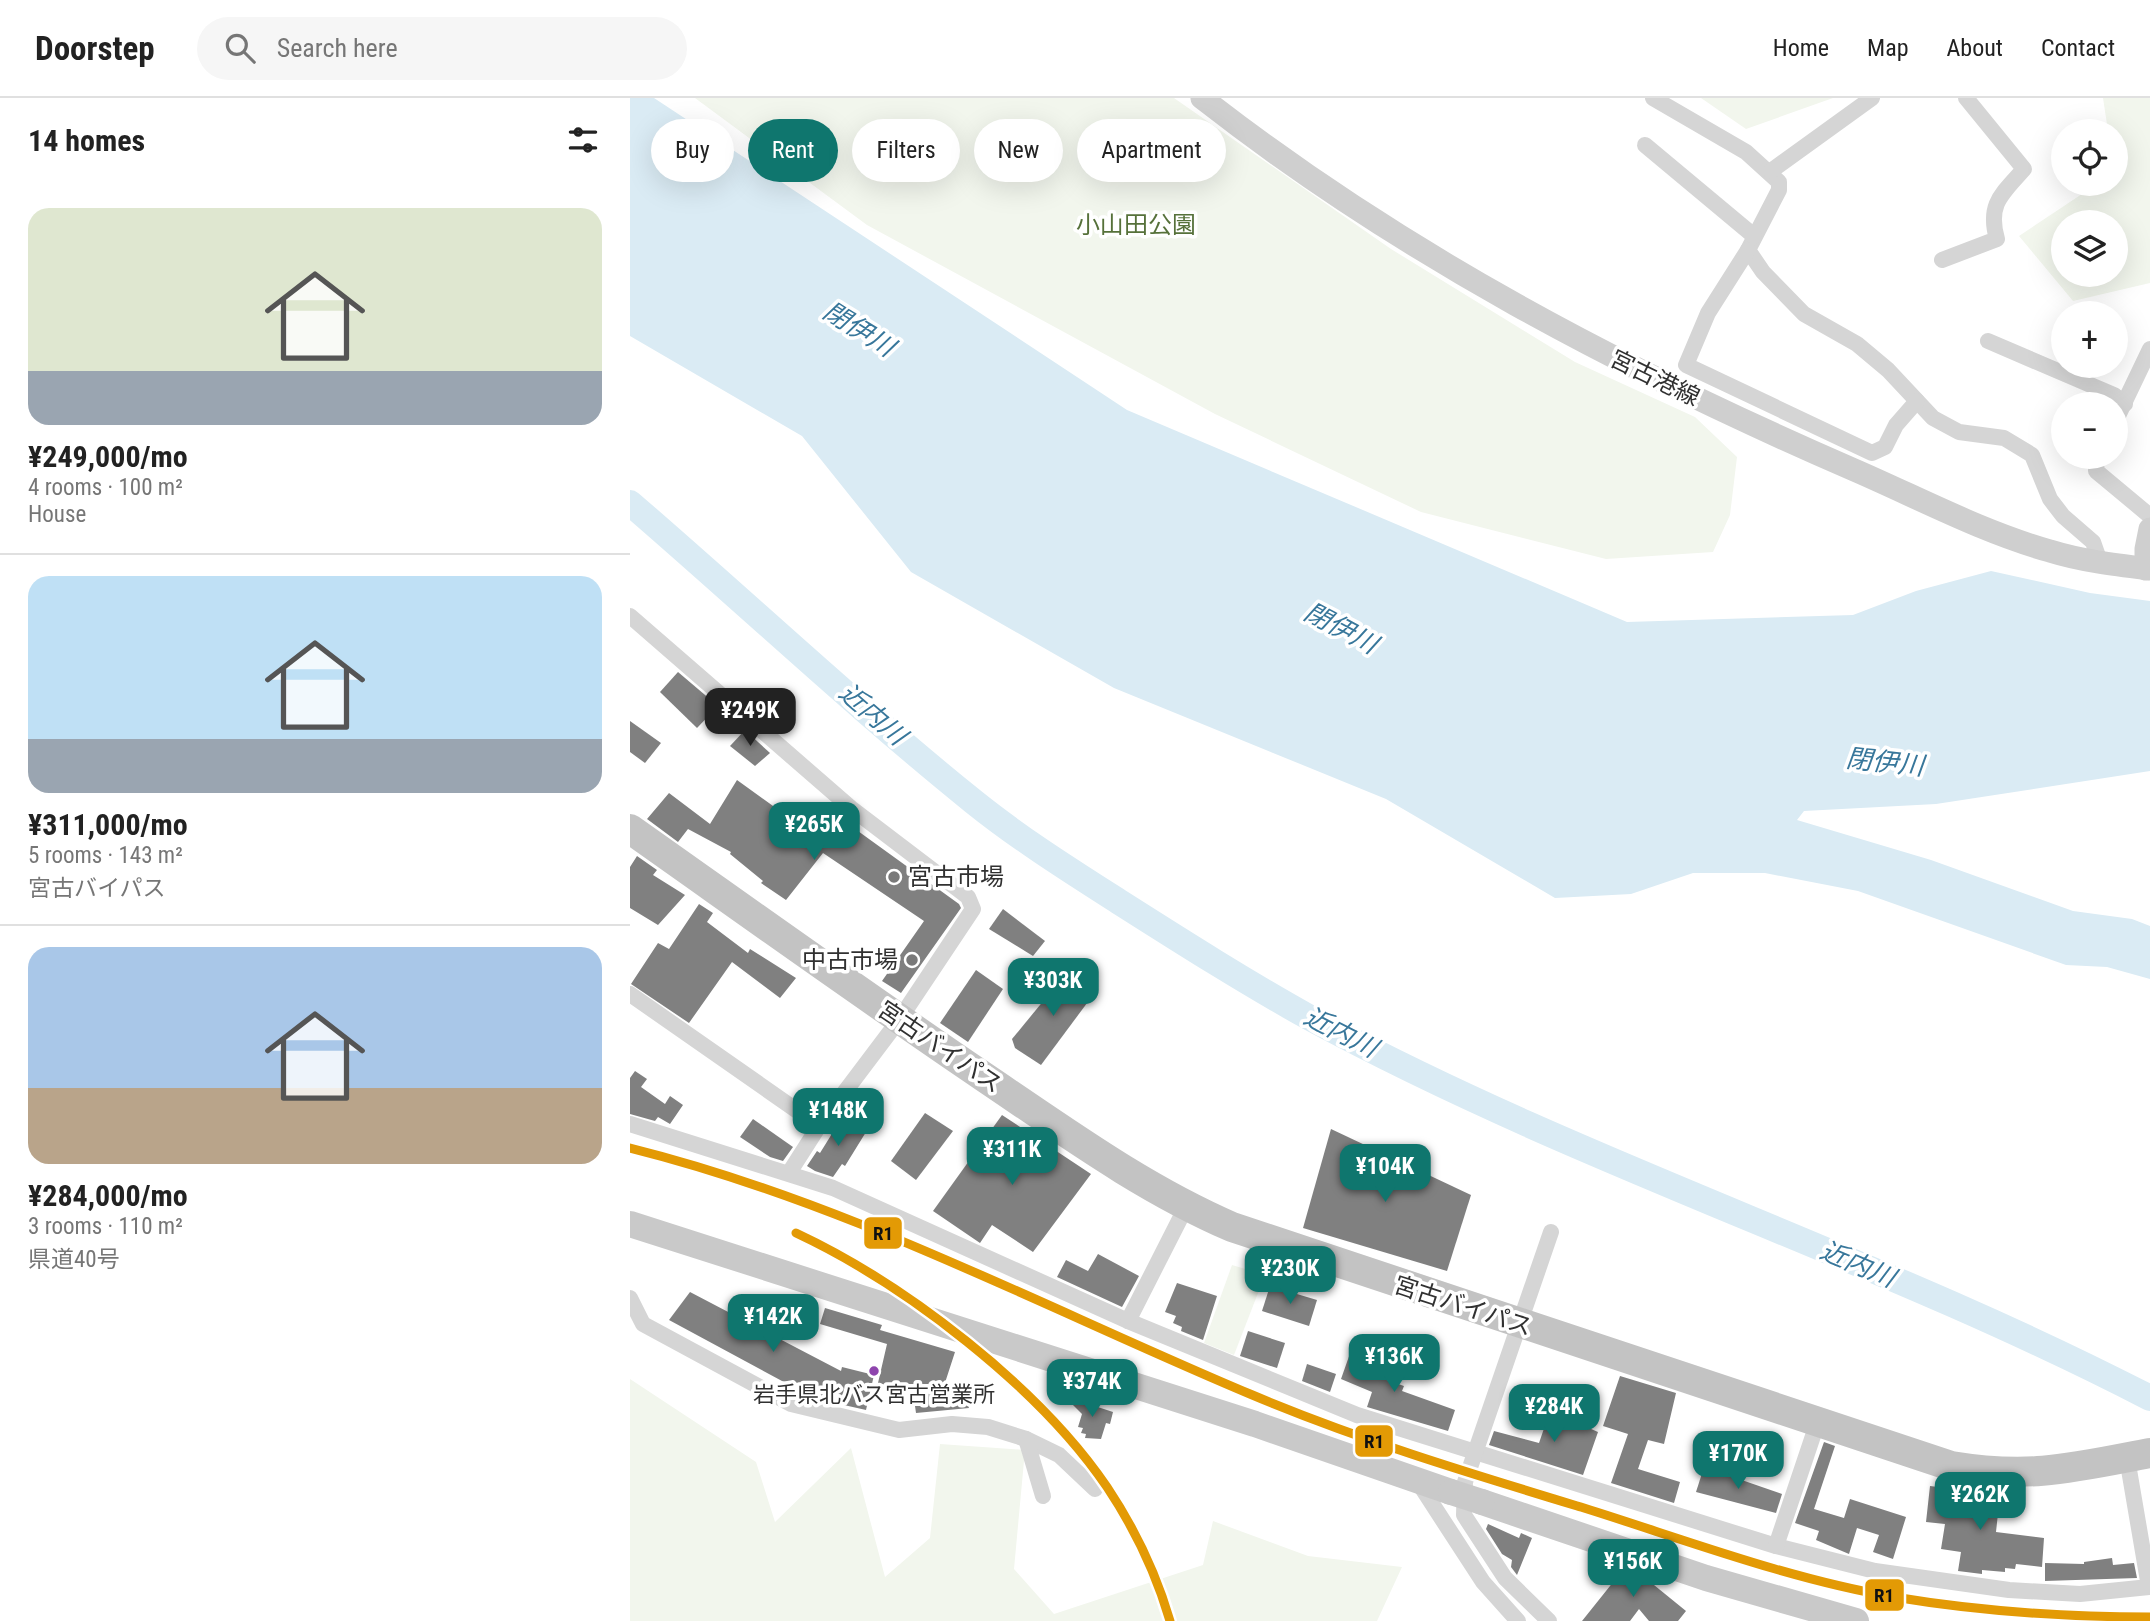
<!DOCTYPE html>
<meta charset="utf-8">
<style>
body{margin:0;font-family:"Roboto Condensed","Noto Sans JP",sans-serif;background:#f6f6f6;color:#222;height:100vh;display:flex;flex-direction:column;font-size:26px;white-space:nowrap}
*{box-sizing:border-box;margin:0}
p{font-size:23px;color:#767676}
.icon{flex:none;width:38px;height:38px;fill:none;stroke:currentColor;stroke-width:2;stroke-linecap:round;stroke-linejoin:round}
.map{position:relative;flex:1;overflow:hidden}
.drawer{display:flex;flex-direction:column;background:#fff;width:630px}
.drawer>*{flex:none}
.banner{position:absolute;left:21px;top:21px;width:665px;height:63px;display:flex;gap:14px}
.controls{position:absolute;left:1421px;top:21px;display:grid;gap:14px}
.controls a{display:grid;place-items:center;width:77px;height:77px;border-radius:50%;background:#fff;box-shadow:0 7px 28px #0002;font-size:35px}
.price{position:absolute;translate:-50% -60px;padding:0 16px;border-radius:14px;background:#0f766e;color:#fff;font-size:23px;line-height:46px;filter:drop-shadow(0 2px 4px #0008)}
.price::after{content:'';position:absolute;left:50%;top:42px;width:21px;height:16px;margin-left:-10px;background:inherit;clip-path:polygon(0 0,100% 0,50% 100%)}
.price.on{background:#222;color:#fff}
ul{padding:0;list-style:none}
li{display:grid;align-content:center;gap:14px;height:371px;padding:0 28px}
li+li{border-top:2px solid #e0e0e0}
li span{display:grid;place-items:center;height:217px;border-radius:21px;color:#555}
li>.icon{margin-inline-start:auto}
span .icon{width:126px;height:126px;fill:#fffc;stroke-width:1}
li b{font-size:30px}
h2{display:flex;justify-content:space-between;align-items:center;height:84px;padding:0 28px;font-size:30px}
.chip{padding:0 24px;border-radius:32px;background:#fff;box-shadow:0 7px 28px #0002;font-size:24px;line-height:63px}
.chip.on{background:#0f766e;color:#fff}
header{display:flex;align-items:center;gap:42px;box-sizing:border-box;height:98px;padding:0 35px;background:#fff;border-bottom:2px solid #e0e0e0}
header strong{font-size:33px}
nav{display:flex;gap:38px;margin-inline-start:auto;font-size:24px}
.search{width:490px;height:63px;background:#f6f6f6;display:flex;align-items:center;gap:18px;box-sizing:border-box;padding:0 24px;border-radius:38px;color:#767676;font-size:26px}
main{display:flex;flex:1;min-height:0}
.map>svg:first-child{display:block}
.green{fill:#f2f6ed;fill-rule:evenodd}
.water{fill:#daebf4}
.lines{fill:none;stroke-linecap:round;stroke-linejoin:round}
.river{stroke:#daebf4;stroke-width:26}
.building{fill:#808080}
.street{stroke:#d5d5d5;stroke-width:16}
.secondary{stroke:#cfcfcf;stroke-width:23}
.primary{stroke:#c9c9c9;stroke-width:26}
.highway{stroke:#c3c3c3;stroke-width:30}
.rail{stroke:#bdbdbd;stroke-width:4.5;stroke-dasharray:7 5;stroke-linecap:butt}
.primary-bridge{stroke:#c9c9c9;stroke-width:26}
.rail-1-casing{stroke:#fff;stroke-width:14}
.rail-1{stroke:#e39a05;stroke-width:9}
.poi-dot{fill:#797979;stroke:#fff;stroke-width:2.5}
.bus-dot{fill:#8e44ad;stroke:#fff;stroke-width:2.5}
.labels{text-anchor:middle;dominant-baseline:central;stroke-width:7;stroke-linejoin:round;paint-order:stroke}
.bus-label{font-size:22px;fill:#313131;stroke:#fff}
.park-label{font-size:24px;fill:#56713a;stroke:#fff}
.street-label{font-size:24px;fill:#313131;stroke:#fff}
.poi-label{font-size:24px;fill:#313131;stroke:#fff;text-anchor:start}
.water-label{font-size:26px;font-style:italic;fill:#38779b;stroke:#fff}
.line-badge{stroke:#fff;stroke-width:2.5}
.pale-badge-label{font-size:19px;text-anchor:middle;font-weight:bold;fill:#111}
</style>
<header>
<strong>Doorstep</strong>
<div class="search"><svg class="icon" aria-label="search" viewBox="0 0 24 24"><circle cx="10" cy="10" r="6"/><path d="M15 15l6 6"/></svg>Search here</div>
<nav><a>Home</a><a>Map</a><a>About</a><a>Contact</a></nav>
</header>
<main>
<section class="drawer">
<h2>14 homes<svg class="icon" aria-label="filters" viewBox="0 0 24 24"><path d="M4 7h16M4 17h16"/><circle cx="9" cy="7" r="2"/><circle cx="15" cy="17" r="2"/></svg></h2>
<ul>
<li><span style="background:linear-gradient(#dfe7d0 75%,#9aa5b1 0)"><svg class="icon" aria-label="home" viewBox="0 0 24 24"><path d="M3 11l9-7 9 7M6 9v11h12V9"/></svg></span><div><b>¥249,000/mo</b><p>4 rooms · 100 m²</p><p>House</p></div></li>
<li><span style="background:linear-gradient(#bfe0f5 75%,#9aa5b1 0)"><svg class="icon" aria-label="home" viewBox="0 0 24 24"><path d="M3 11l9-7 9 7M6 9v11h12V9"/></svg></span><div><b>¥311,000/mo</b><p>5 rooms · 143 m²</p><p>宮古バイパス</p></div></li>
<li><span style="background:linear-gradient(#a9c7e8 65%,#b9a48a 0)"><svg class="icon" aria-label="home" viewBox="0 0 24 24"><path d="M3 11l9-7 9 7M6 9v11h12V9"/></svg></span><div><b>¥284,000/mo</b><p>3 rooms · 110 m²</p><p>県道40号</p></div></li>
</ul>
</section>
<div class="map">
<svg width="1520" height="1523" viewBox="0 0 1520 1523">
<rect width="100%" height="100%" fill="#fff"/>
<!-- green -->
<g class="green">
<polygon points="65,0 544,0 761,151 945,264 1065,319 1107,359 1100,417 1083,454 976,461 791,414 585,316 237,127"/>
<polygon points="1071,0 1203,0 1116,31"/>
<path d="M1473,0H1520V185L1443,203L1389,138L1467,86H1486V33H1478ZM1433,124H1486V177H1433Z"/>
<polygon points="602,1167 635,1177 604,1257 574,1245"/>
<polygon points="0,1281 126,1364 145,1424 221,1350 255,1479 300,1440 310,1346 395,1352 384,1471 424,1516 573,1467 583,1423 678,1458 772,1469 747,1523 0,1523"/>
</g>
<!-- water -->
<polygon class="water" points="0,0 24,0 497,312 997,524 1223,517 1286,493 1361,473 1460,495 1520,503 1520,673 1306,706 1174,713 1167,722 1301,762 1443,813 1502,821 1520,828 1520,881 1477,869 1436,867 1228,793 1135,775 1063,775 1001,796 925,800 756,701 484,590 281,474 172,338 0,238"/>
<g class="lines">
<!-- river -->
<path class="river" d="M0,405C115,504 226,609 344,704C390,741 441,773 491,805C554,845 617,885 682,921C952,1067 1248,1159 1520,1300"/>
</g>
<!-- building -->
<g class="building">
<polygon points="48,574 88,608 67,630 30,594"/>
<polygon points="0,623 31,645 15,665 0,654"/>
<polygon points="115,632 140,655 125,668 100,648"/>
<polygon points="107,682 168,726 176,715 212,739 221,728 329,806 331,810 271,895 252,883 294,823 193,755 156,802 131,785 133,783 100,756 101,754 58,731 48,744 17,721 39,695 80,726"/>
<polygon points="7,758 27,772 23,777 55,797 28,827 0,810 0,769"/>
<polygon points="69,806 83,815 77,824 118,855 120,851 166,880 150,900 102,864 59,925 1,886 28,845 39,851"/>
<polygon points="373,811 415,843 403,858 359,831"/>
<polygon points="346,872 373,891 338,944 310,925"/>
<polygon points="438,873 466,893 411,967 385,950 382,941"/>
<polygon points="5,973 17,981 11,989 35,1006 40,998 53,1007 40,1026 28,1019 25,1023 0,1016 0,980"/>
<polygon points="295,1015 323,1033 286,1082 261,1063"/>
<polygon points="372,1017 461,1076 403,1154 362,1127 350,1145 303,1113"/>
<polygon points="213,1018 236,1034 215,1068 212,1066 203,1079 185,1073 177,1068 187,1053 190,1055"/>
<polygon points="123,1021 163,1049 153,1063 140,1059 110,1039"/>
<polygon points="701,1031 841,1097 817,1173 673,1130"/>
<polygon points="468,1156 509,1178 492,1209 427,1179 436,1162 458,1173"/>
<polygon points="547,1185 587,1198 573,1242 551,1233 552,1229 543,1225 546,1218 535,1214"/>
<polygon points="640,1188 687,1202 679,1228 632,1213"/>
<polygon points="60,1194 211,1273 212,1269 244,1277 236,1312 205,1305 152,1283 39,1222"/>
<polygon points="195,1210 252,1227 250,1232 325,1254 312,1294 333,1292 339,1310 286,1315 283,1294 248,1285 257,1246 190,1226"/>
<polygon points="618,1233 655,1245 647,1270 610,1258"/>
<polygon points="723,1247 743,1254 736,1275 774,1288 772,1293 825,1312 818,1333 737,1309 742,1294 711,1281"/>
<polygon points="677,1266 706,1276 700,1294 672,1283"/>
<polygon points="990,1278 1046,1295 1034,1346 1018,1342 1008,1371 1050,1384 1044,1405 981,1385 998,1336 973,1328"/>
<polygon points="434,1298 483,1314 480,1326 476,1325 471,1341 455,1340 456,1336 451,1335 453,1330 448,1329 452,1316"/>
<polygon points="920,1313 968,1334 953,1377 859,1347 864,1333 909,1345"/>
<polygon points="1194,1344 1205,1348 1184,1411 1214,1420 1220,1401 1276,1419 1263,1461 1243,1454 1249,1437 1227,1430 1219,1456 1186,1442 1189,1433 1165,1425"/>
<polygon points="1074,1369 1152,1396 1146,1415 1066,1394"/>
<polygon points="1300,1388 1370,1397 1366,1434 1414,1440 1412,1469 1386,1466 1385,1471 1375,1470 1375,1474 1352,1472 1352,1476 1328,1473 1331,1454 1311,1451 1315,1426 1296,1424"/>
<polygon points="858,1426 889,1440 891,1435 902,1440 887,1477 881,1469 882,1462 872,1456 856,1431"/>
<polygon points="1482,1460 1483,1467 1504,1465 1507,1480 1415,1483 1415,1465 1454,1466 1454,1464"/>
<polygon points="984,1465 1026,1480 1024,1487 1056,1513 1048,1523 1019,1523 1009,1511 1000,1523 952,1523 984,1483 975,1475 980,1466"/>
</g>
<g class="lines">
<!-- street -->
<g class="street">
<polyline points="1023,0 1116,54 1149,84 1149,92 1118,152 1133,174 1174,216 1227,246 1258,272 1303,320 1329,334 1374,340 1402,357 1420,401 1433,418 1463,444 1470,464"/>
<polyline points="1015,47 1124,138"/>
<polyline points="1141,73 1242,0"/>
<polyline points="1118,152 1078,215 1056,267 1242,355 1255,349 1266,327 1287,303"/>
<path d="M1312,162L1367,141C1357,106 1372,96 1394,71L1336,0"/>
<polyline points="1358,243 1484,297 1495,306"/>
<polyline points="1486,322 1520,251"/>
<polyline points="1467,359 1466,373 1520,418"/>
<polyline points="0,518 221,710 338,799 343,811 269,922 189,1028 159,1075"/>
<polyline points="0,896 189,1028"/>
<polyline points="0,1026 203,1090 498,1223 727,1317 1146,1448 1245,1473 1379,1492 1450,1496 1519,1489 1497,1360"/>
<polyline points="0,1200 13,1226 161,1306 269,1332 322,1326 358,1329 396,1341 429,1357 465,1391"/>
<polyline points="498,1223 556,1109"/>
<polyline points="396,1341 413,1398"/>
<polyline points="788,1384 853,1484 888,1523"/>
<polyline points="1146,1448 1187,1326"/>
<polyline points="919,1523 875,1480 834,1417 835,1384 921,1134"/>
</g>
<!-- secondary -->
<g class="secondary">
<path d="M572,0C770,155 992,271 1222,371C1287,399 1352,434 1420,453C1452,463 1487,467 1520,471"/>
<polyline points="1516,471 1516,451 1520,431"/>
</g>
<!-- primary -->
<g class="primary">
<polyline points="0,1126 625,1326 821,1394"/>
<polyline points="852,1404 1076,1480 1226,1523"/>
</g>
<!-- highway -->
<path class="highway" d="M0,731C119,815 237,900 357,981C437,1035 514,1091 602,1129L1321,1368C1401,1381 1442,1370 1520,1355"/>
<!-- rail -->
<path class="rail" d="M0,1050C217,1104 415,1210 620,1296C729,1342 842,1376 954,1410C1056,1442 1159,1481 1264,1499C1348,1513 1434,1519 1520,1519"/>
<!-- primary-bridge -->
<polyline class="primary-bridge" points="821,1394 852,1404"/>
<!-- rail-1 casing -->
<g class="rail-1-casing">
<g id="rail-1">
<path d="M0,1050C217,1104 415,1210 620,1296C729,1342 842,1376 954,1410C1056,1442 1159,1481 1264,1499C1348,1513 1434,1519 1520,1519"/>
<path d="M166,1135C275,1186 409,1289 477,1389C505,1431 526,1475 540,1523"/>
</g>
</g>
<!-- rail-1 -->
<use href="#rail-1" class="rail-1"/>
</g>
<!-- markers -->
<g class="poi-dot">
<circle cx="264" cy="779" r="7"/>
<circle cx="282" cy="862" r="7"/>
</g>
<circle class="bus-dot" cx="244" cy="1273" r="6"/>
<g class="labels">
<!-- bus labels -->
<g class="bus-label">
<text x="244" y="1296">岩手県北バス宮古営業所</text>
</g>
<!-- park labels -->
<g class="park-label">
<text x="506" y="127">小山田公園</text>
</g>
<!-- street labels -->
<g class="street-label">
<text transform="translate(1025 280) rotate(26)">宮古港線</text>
<text transform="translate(310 949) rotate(34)">宮古バイパス</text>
<text transform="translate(833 1208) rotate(18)">宮古バイパス</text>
</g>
<!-- poi labels -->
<g class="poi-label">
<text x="278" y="779">宮古市場</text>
<text x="268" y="862" text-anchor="end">中古市場</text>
</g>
<!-- water labels -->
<g class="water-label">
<text transform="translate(229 231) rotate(32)">閉伊川</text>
<text transform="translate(711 530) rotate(28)">閉伊川</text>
<text transform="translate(243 616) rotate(41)">近内川</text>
<text transform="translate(1255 664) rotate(6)">閉伊川</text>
<text transform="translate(711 934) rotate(27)">近内川</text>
<text transform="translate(1228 1166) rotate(23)">近内川</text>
</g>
</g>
<g class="line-badge">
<rect x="233" y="1118" width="40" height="34" rx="7" fill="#e39a05"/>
<rect x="724" y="1326" width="40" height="34" rx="7" fill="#e39a05"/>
<rect x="1234" y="1480" width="41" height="34" rx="7" fill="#e39a05"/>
</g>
<g class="pale-badge-label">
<text x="253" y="1142">R1</text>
<text x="744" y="1350">R1</text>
<text x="1254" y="1504">R1</text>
</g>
</svg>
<div class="controls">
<a><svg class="icon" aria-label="locate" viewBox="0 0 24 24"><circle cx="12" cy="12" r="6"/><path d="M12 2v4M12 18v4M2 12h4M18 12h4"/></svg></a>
<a><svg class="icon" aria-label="layers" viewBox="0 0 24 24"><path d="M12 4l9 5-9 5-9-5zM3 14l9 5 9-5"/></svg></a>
<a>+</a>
<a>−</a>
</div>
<b class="price on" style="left:120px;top:650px">¥249K</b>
<b class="price" style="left:184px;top:764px">¥265K</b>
<b class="price" style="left:423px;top:920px">¥303K</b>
<b class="price" style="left:208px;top:1050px">¥148K</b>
<b class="price" style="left:382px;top:1089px">¥311K</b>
<b class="price" style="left:755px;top:1106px">¥104K</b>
<b class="price" style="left:660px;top:1208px">¥230K</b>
<b class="price" style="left:143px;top:1256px">¥142K</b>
<b class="price" style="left:764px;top:1296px">¥136K</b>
<b class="price" style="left:462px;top:1321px">¥374K</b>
<b class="price" style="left:924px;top:1346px">¥284K</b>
<b class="price" style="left:1108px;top:1393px">¥170K</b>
<b class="price" style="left:1350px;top:1434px">¥262K</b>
<b class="price" style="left:1003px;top:1501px">¥156K</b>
<div class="banner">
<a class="chip">Buy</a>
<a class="chip on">Rent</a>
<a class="chip">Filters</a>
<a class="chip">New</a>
<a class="chip">Apartment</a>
</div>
</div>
</main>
